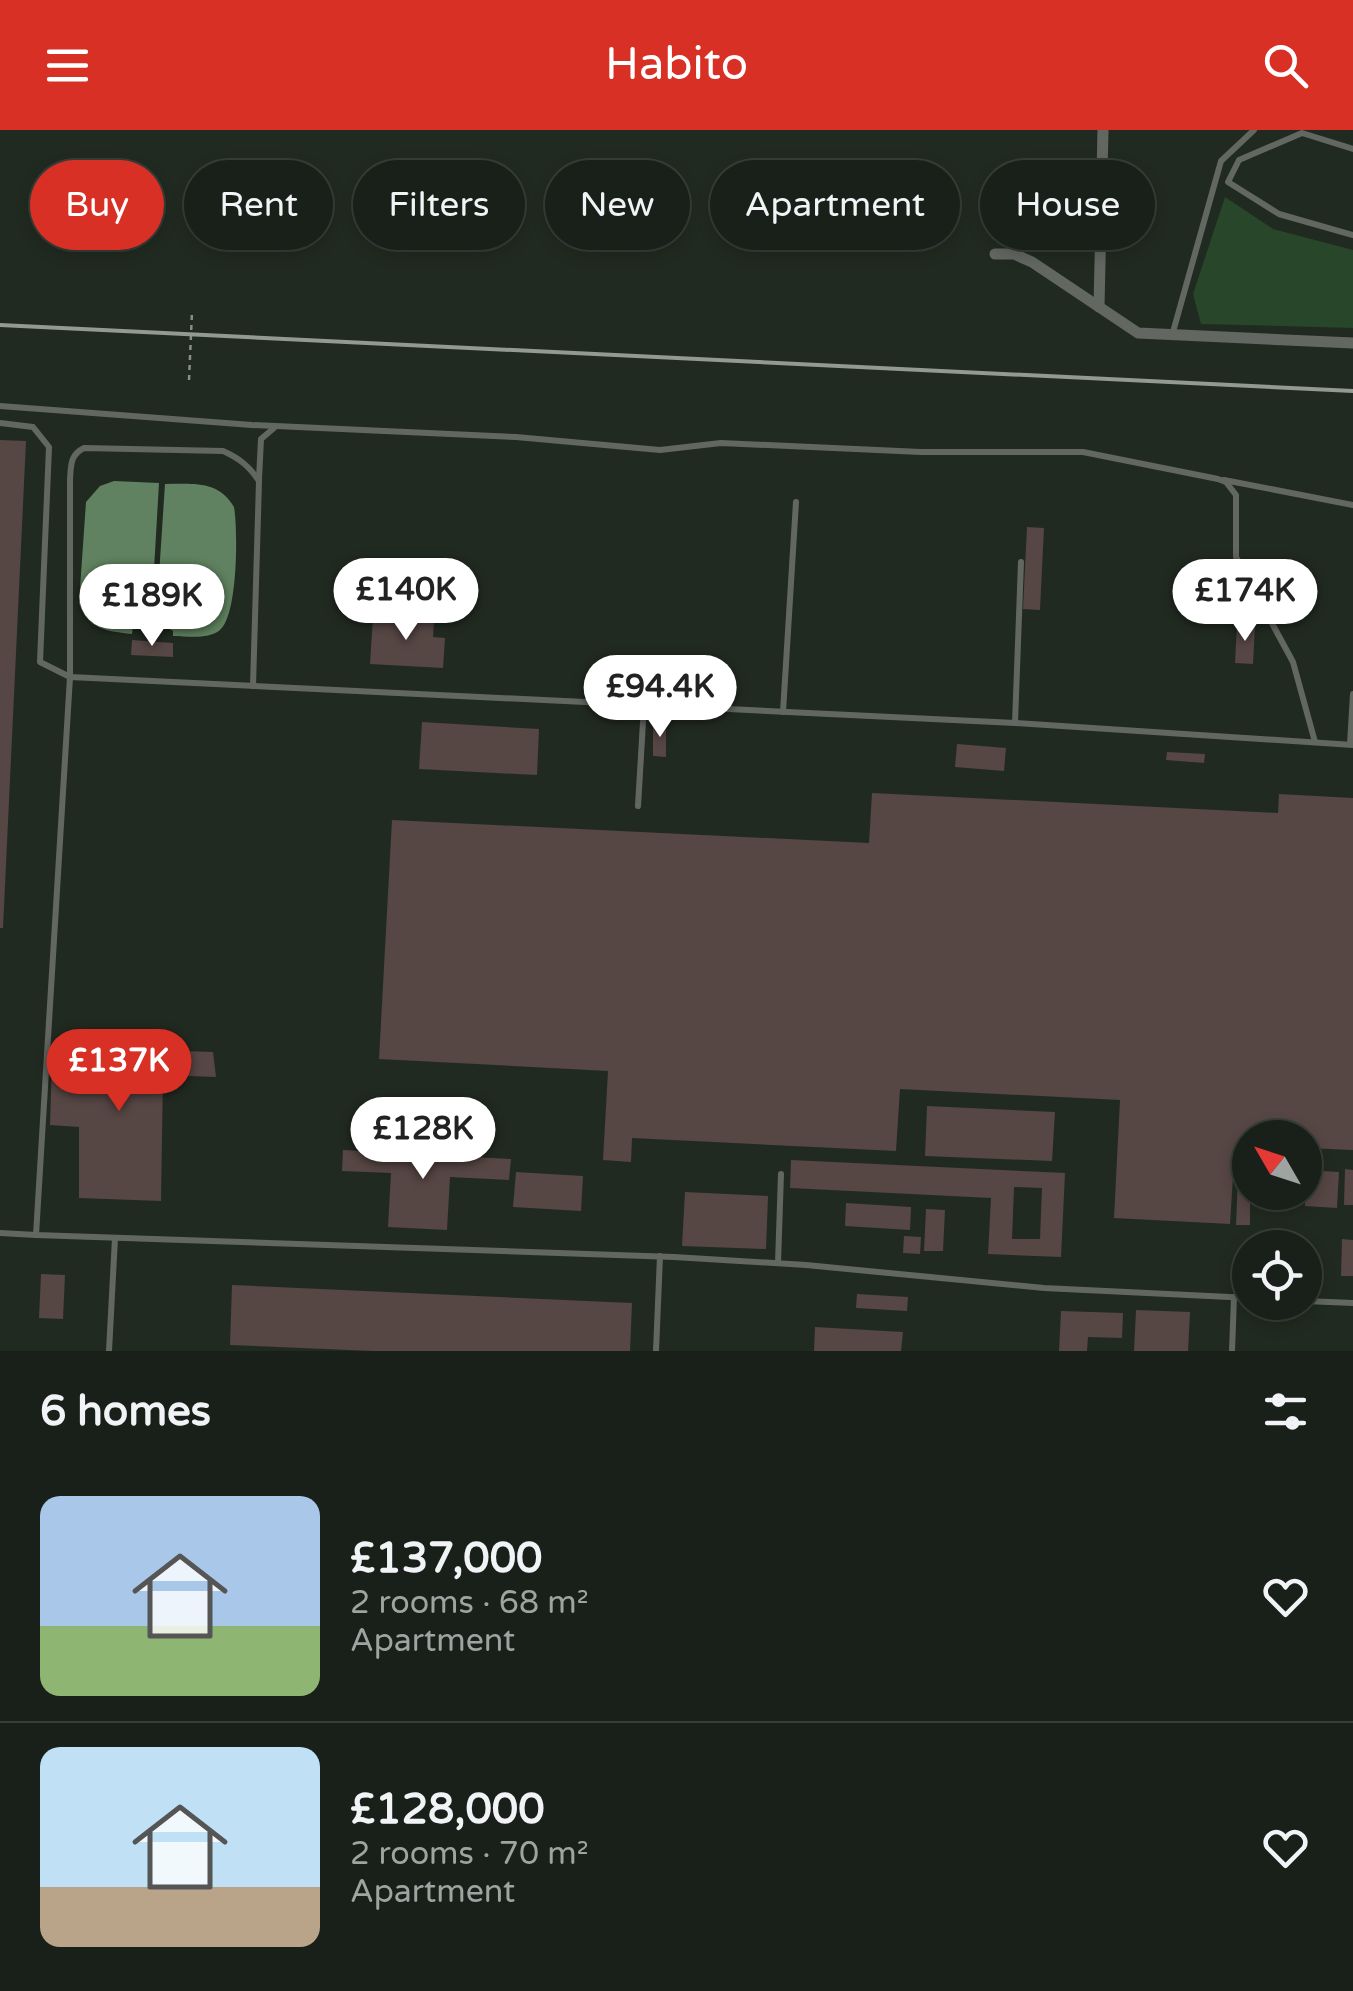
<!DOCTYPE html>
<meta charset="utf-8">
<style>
body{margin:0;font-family:"Varela Round",sans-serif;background:#222822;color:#f1f3f6;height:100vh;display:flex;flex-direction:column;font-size:38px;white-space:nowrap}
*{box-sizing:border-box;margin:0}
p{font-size:32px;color:#9fa3a2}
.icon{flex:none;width:55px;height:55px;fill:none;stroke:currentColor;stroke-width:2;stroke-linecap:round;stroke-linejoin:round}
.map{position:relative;height:1221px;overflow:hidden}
.sheet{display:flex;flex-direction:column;background:#192019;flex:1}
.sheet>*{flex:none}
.banner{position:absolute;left:30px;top:30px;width:1295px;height:90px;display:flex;gap:20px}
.needle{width:65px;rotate:309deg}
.tools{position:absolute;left:1232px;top:990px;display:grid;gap:20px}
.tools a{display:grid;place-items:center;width:90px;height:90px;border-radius:50%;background:#192019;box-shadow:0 5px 15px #0003,0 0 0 2px #373e38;font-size:50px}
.price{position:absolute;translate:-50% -85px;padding:0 22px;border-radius:35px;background:#fff;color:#222;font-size:32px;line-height:65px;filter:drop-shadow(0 2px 5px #0008)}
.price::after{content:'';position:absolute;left:50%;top:60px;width:30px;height:22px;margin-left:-15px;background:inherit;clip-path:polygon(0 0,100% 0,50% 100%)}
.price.on{background:#d93025;color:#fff}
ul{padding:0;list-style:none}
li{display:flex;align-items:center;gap:30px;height:250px;padding:0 40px}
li+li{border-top:2px solid #373e38}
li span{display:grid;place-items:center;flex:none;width:280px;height:200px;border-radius:20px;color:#555}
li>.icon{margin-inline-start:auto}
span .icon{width:120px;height:120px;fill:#fffc;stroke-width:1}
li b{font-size:42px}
h2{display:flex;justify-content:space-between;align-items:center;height:120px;padding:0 40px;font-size:42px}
.chip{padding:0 35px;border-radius:45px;background:#192019;box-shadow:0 5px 15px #0003,0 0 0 2px #373e38;font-size:35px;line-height:90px}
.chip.on{background:#d93025;color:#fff}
header{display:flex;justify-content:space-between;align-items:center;height:130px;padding:0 40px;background:#d93025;color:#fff;font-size:45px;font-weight:600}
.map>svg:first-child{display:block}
.green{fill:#284629}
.water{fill:#608260}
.building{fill:#564644;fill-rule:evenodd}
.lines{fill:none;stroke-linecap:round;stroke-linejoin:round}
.path{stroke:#888f88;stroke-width:2.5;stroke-dasharray:5 5;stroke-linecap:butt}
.service{stroke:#636762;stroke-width:6}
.minor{stroke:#636762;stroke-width:11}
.rail{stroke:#939a93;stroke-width:4}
</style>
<header><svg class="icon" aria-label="menu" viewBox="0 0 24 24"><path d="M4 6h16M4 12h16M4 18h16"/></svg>Habito<svg class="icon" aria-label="search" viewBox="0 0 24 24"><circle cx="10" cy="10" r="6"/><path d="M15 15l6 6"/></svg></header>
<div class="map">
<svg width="1353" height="1221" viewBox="0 0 1353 1221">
<rect width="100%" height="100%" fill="#212a21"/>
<!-- green -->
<polygon class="green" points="1225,67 1273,99 1353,120 1353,198 1201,194 1193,164"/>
<!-- water -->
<g class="water">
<path d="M114,351L159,353L151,491L133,495L132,504C107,501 88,500 79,473L86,372L100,356Z"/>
<path d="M165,354C193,354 218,350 234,377C238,400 238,485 220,500C207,510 188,506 173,506V501L156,491Z"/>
</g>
<!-- building -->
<g class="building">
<polygon points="0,310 26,311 3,798 0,798"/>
<polygon points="1027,397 1044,398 1040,480 1023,479"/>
<polygon points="373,487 434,491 433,507 445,508 443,538 370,534"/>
<polygon points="1237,495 1255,496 1253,534 1235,533"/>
<polygon points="132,510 173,513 173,527 131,525"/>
<polygon points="422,592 539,599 537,645 419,639"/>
<polygon points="653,593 666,593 666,627 653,626"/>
<polygon points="957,614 1006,618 1004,641 955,637"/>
<polygon points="1167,622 1205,624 1204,633 1166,630"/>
<polygon points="872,663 1278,683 1279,664 1353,668 1353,1020 1305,1018 1305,1008 1250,1008 1250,1015 1235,1014 1230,1094 1114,1088 1120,970 900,959 896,1021 632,1008 631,1032 603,1030 608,941 379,929 392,690 869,713"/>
<polygon points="64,917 213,922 216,947 163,945 161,1071 79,1068 79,997 50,995 52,930"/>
<polygon points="927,976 1055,982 1052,1031 925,1026"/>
<polygon points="343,1020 511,1029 509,1050 450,1047 447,1100 388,1097 391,1043 342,1041"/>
<polygon points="1239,1023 1250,1024 1250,1095 1236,1095"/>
<path d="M791,1030L1065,1043L1061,1127L988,1124L991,1068L790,1058ZM1014,1057L1042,1058L1040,1109H1012Z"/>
<polygon points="1345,1039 1353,1040 1353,1075 1344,1075"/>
<polygon points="1307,1040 1339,1042 1337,1078 1305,1076"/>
<polygon points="516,1042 583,1046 581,1081 513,1077"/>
<polygon points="685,1062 768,1066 766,1119 682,1116"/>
<polygon points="846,1073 911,1077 910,1100 845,1096"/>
<polygon points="926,1079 945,1080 943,1121 924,1121"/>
<polygon points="904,1106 921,1107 920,1124 903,1123"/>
<polygon points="1342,1109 1353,1110 1353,1146 1341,1146"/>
<polygon points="41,1144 65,1145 63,1189 39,1188"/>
<polygon points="232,1155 632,1173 630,1221 373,1221 230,1215"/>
<polygon points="857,1164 908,1167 907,1181 856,1178"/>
<polygon points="1136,1180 1190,1182 1188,1221 1134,1221"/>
<polygon points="1061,1181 1123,1183 1122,1208 1088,1207 1087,1221 1059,1221"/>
<polygon points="815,1197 903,1202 901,1221 814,1221"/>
</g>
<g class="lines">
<!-- path -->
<polyline class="path" points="189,250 192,182"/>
<!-- service -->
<g class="service">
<polyline points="1353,19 1302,3 1239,30 1228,52 1279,84 1353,105"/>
<polyline points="1173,202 1221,31 1254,0"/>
<polyline points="0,276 252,295 516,307 660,320 721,313 921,322 1083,322 1218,349 1226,352 1236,365 1236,427 1293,532 1315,612"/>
<polyline points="0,293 33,297 49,317 40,532 70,547 1015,593 1353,615"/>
<polyline points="259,349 261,309 274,298"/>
<polyline points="1224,350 1353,375"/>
<path d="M253,556L259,351C249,336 239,328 223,321L84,318C70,325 71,335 70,350V547L36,1105L674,1127L806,1135L1044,1158L1250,1168"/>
<polyline points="783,582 796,372"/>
<polyline points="1015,593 1021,432"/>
<polyline points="1350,614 1353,564"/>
<polyline points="638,676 644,575"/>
<polyline points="0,1103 36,1105"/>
<polyline points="778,1133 781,1044"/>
<polyline points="1305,1171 1353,1173"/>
<polyline points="109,1221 115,1108"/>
<polyline points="656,1221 660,1126"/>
<polyline points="1232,1221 1234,1167"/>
</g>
<!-- minor -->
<g class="minor">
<polyline points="995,124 1014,124 1032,132 1138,203 1353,213"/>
<polyline points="1099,177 1103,0"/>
</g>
<!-- rail -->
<polyline class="rail" points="0,195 1353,261"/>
</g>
</svg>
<div class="tools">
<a><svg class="needle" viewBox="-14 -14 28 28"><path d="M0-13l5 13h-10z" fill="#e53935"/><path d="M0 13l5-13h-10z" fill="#9fa3a2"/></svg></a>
<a><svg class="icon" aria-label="locate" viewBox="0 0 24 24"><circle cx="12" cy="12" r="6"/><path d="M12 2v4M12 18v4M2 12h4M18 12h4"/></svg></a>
</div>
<b class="price" style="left:406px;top:513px">£140K</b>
<b class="price" style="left:1245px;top:514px">£174K</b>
<b class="price" style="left:152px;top:519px">£189K</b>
<b class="price" style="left:660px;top:610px">£94.4K</b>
<b class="price on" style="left:119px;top:984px">£137K</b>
<b class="price" style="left:423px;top:1052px">£128K</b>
<div class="banner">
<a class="chip on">Buy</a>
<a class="chip">Rent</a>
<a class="chip">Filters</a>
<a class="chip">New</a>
<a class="chip">Apartment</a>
<a class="chip">House</a>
</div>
</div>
<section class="sheet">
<h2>6 homes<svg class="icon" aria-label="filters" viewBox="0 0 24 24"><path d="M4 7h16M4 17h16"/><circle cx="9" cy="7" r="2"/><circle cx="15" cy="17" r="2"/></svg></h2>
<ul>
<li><span style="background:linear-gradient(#a9c7e8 65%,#8fb573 0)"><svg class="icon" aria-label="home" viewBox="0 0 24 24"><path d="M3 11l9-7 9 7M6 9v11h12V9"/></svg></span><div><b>£137,000</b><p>2 rooms · 68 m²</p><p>Apartment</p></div><svg class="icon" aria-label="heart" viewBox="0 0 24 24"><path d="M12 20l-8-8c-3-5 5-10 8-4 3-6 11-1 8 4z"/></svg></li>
<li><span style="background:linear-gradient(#bfe0f5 70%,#b9a48a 0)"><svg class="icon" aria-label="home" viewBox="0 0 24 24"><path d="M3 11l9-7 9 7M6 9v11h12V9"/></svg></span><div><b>£128,000</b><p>2 rooms · 70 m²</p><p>Apartment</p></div><svg class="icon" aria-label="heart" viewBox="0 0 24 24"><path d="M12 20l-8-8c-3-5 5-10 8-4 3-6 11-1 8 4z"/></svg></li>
</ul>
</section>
